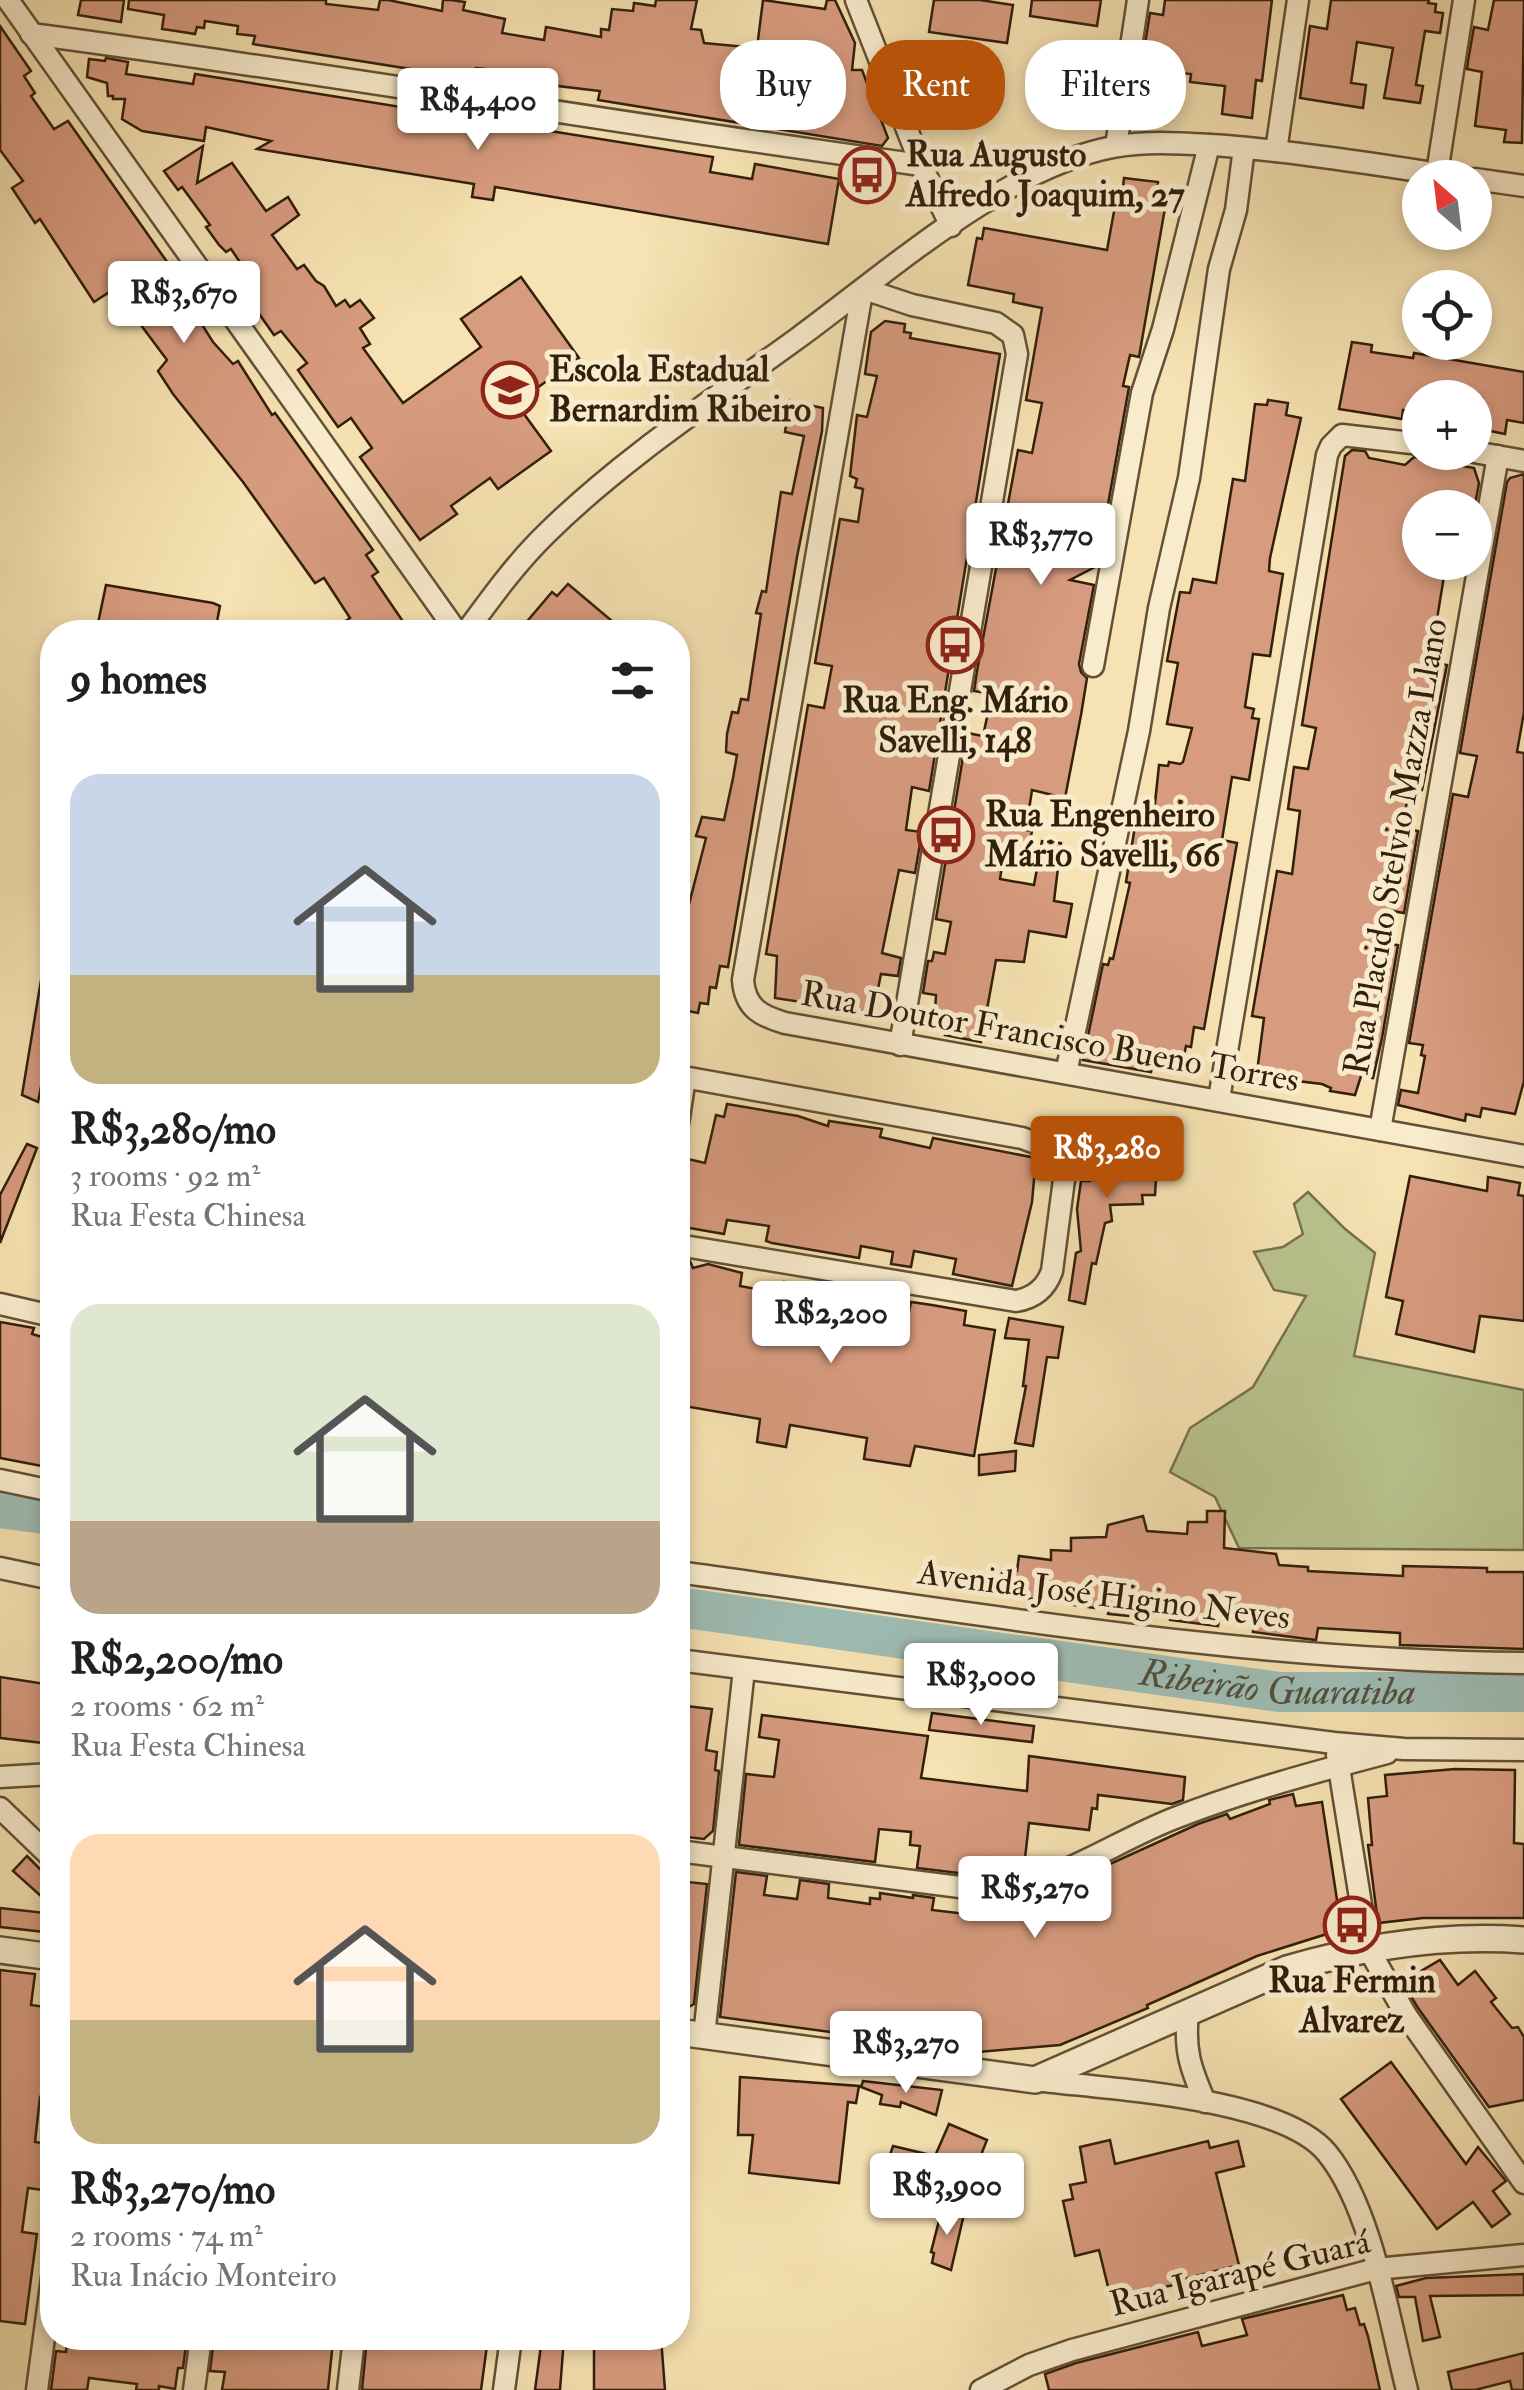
<!DOCTYPE html>
<meta charset="utf-8">
<style>
body{margin:0;font-family:"IM FELL Double Pica",serif;background:#f2f2f2;color:#202124;height:100vh;display:flex;flex-direction:column;font-size:38px;white-space:nowrap}
*{box-sizing:border-box;margin:0}
p{font-size:32px;color:#757577}
.icon{flex:none;width:55px;height:55px;fill:none;stroke:currentColor;stroke-width:2;stroke-linecap:round;stroke-linejoin:round}
.map{position:relative;flex:1;overflow:hidden}
.drawer{position:absolute;left:40px;top:620px;width:650px;height:1730px;display:flex;flex-direction:column;background:#fff;border-radius:40px;box-shadow:0 5px 15px #0003}
.drawer>*{flex:none}
.top-card{position:absolute;left:720px;top:40px;width:652px;height:90px;display:flex;gap:20px}
.needle{width:65px;rotate:332deg}
.fabs{position:absolute;left:1402px;top:160px;display:grid;gap:20px}
.fabs a{display:grid;place-items:center;width:90px;height:90px;border-radius:50%;background:#fff;box-shadow:0 5px 15px #0003;font-size:50px}
.price{position:absolute;translate:-50% -85px;padding:0 22px;border-radius:10px;background:#fff;color:#222;font-size:32px;line-height:65px;filter:drop-shadow(0 2px 5px #0008)}
.price::after{content:'';position:absolute;left:50%;top:60px;width:30px;height:22px;margin-left:-15px;background:inherit;clip-path:polygon(0 0,100% 0,50% 100%)}
.price.current{background:#b45309;color:#fff}
ul{padding:0;list-style:none}
li{display:grid;align-content:center;gap:20px;height:530px;padding:0 30px}
li span{display:grid;place-items:center;height:310px;border-radius:30px;color:#555}
li>.icon{margin-inline-start:auto}
span .icon{width:180px;height:180px;fill:#fffc;stroke-width:1}
li b{font-size:42px}
h2{display:flex;justify-content:space-between;align-items:center;height:120px;padding:0 30px;font-size:42px}
.tag{padding:0 35px;border-radius:40px;background:#fff;box-shadow:0 5px 15px #0003;font-size:35px;line-height:90px}
.tag.current{background:#b45309;color:#fff}
.map>svg:first-child{display:block}
.green{fill:#b9c48f;stroke:#76724e;stroke-width:2.5}
.lines{fill:none;stroke-linecap:round;stroke-linejoin:round}
.river{stroke:#9ebcb4;stroke-width:40}
.building{fill:#d79b7f;stroke:#321f0c;stroke-width:2.5}
.minor-casing{stroke:#635036;stroke-width:25}
.tertiary-casing{stroke:#635036;stroke-width:30}
.minor{stroke:#f9eccd;stroke-width:20}
.tertiary{stroke:#f9eccd;stroke-width:25}
.labels{text-anchor:middle;dominant-baseline:central;stroke-width:10;stroke-linejoin:round;paint-order:stroke}
.poi-label{font-size:35px;font-weight:bold;fill:#321f0c;stroke:#f9eccd;text-anchor:start}
.street-label{font-size:35px;fill:#321f0c;stroke:#f9eccd}
.water-label{font-size:38px;font-style:italic;fill:#524e3e;stroke:#f9eccd}
</style>
<div class="map">
<svg width="1524" height="2390" viewBox="0 0 1524 2390">
<rect width="100%" height="100%" fill="#f6e2b2"/>
<filter id="stains"><feTurbulence type="fractalNoise" baseFrequency=".002" numOctaves="4"/><feColorMatrix values="0 0 0 0 .2 0 0 0 0 .09 0 0 0 0 .02 0 0 0 .5 -.17"/></filter>
<radialGradient id="worn" r=".72"><stop offset=".6" stop-color="#630" stop-opacity="0"/><stop offset="1" stop-color="#630" stop-opacity=".3"/></radialGradient>
<!-- green -->
<polygon class="green" points="1308,1192 1344,1228 1375,1253 1354,1356 1524,1390 1524,1550 1239,1548 1215,1497 1170,1472 1190,1428 1253,1387 1306,1296 1274,1290 1254,1252 1283,1247 1303,1234 1294,1204"/>
<g class="lines">
<!-- river -->
<g class="river">
<polyline points="0,1508 52,1515"/>
<path id="s1" d="M678,1607L1279,1692H1524"/>
</g>
</g>
<!-- building -->
<g class="building">
<polygon points="81,0 124,0 121,22 78,15"/>
<polygon points="129,0 326,0 326,4 378,10 380,0 388,0 442,11 443,0 451,0 465,2 463,10 505,19 502,33 544,40 546,27 601,37 601,29 609,30 612,9 633,11 634,3 655,6 656,0 697,0 691,29 701,30 704,43 757,48 763,0 825,9 827,0 835,0 855,43 852,70 862,70 888,138 882,146 598,100 600,91 557,86 556,93 520,87 536,78 517,76 518,72 476,68 474,79 265,46 253,44 255,36 237,34 238,26 205,21 204,28 197,27 195,34 176,31 162,29 164,15 128,9"/>
<polygon points="934,0 980,0 1013,5 1007,43 929,32"/>
<polygon points="1032,0 1101,0 1097,26 1030,16"/>
<polygon points="1165,0 1272,0 1262,81 1256,80 1252,118 1222,114 1225,86 1190,82 1191,74 1141,69 1150,13 1163,15"/>
<polygon points="1331,0 1429,0 1428,3 1436,4 1435,12 1443,13 1440,33 1425,31 1416,85 1423,86 1420,103 1384,98 1393,48 1357,42 1351,83 1366,85 1363,108 1300,98 1310,26 1327,29"/>
<polygon points="1494,0 1524,0 1522,143 1504,142 1506,130 1475,126 1482,72 1467,69 1468,61 1474,27 1488,30"/>
<polygon points="0,26 31,71 24,76 35,93 31,96 54,129 68,121 177,276 171,280 194,316 196,315 213,342 233,364 238,361 272,415 275,413 373,550 366,555 378,572 372,576 406,626 397,632 329,632 350,618 324,578 315,583 243,482 173,394 158,371 167,360 114,289 94,302 40,219 35,223 12,188 23,181 0,150"/>
<polygon points="106,58 128,62 126,74 193,84 195,74 713,157 710,172 752,179 755,164 839,179 828,244 495,187 493,200 472,197 474,184 257,149 271,141 206,127 204,141 142,131 122,119 125,99 113,99 113,96 108,96 107,83 87,77 89,59 105,61"/>
<polygon points="203,146 197,183 232,163 266,211 288,197 299,215 272,235 297,269 304,265 316,281 324,286 336,306 345,300 350,307 360,300 374,318 360,328 370,344 363,348 403,403 481,347 461,319 521,277 579,358 516,403 551,451 498,489 490,478 451,506 457,514 420,540 360,457 372,448 351,418 338,427 298,370 307,363 281,331 274,335 250,301 258,296 246,280 250,277 231,249 226,252 219,245 206,227 210,225 182,187 178,190 164,171"/>
<polygon points="1124,178 1158,182 1156,200 1164,201 1165,208 1139,357 1130,355 1123,386 1129,387 1097,566 1070,580 1094,585 1079,664 1081,672 1087,678 1081,715 1065,798 1032,790 1026,830 1032,831 1028,850 1005,846 1000,879 1034,885 1042,841 1061,843 1054,901 1072,904 1066,937 1029,931 1024,962 996,960 981,1042 945,1035 947,1029 934,1026 936,995 923,993 925,980 928,961 932,961 934,952 945,954 951,922 936,919 967,733 983,736 992,694 974,691 977,671 1018,450 1032,453 1042,403 1026,400 1042,308 1013,302 1014,294 968,285 977,238 982,239 984,228 1107,250 1117,195 1122,196"/>
<polygon points="885,321 905,324 904,332 911,333 910,338 1000,354 929,791 912,787 906,830 922,832 915,873 899,870 882,953 901,958 898,976 881,974 873,1013 775,998 777,956 766,954 808,705 824,708 832,666 815,663 840,519 858,522 863,489 855,487 857,479 850,476 857,415 867,417 877,376 865,374 871,332"/>
<polygon points="1352,342 1372,345 1371,352 1413,358 1414,353 1524,372 1524,423 1507,420 1505,434 1485,430 1487,417 1479,416 1482,398 1420,398 1420,406 1414,405 1413,412 1403,410 1402,419 1339,409"/>
<polygon points="1268,400 1288,403 1286,415 1301,418 1270,558 1269,571 1283,574 1270,656 1253,654 1245,707 1254,709 1252,718 1259,719 1249,780 1232,777 1222,840 1237,843 1204,1029 1194,1027 1191,1047 1186,1046 1184,1056 1155,1051 1151,1072 1083,1060 1103,964 1108,965 1110,958 1113,959 1130,883 1126,882 1135,826 1145,828 1146,821 1153,822 1159,765 1168,766 1169,762 1180,764 1183,762 1192,728 1167,724 1178,663 1167,661 1180,592 1190,593 1193,579 1216,583 1233,479 1245,481 1255,404 1267,405"/>
<polygon points="790,401 823,408 822,431 797,557 728,967 720,966 716,988 710,987 708,1004 700,1003 698,1013 678,1009 682,968 678,967 678,925 680,925 682,911 687,912 706,838 696,836 702,817 724,820 733,778 737,755 726,752 727,734 732,712 738,713 741,699 748,700 761,614 756,613 762,591 766,592 781,492 792,494 804,436 785,432"/>
<polygon points="1352,450 1365,451 1369,458 1405,465 1414,457 1474,468 1479,483 1475,505 1457,502 1456,508 1420,508 1420,566 1445,570 1430,662 1447,665 1422,790 1415,788 1413,796 1408,796 1402,828 1418,831 1404,913 1386,910 1381,943 1398,945 1382,1038 1373,1078 1361,1076 1355,1095 1330,1091 1331,1088 1322,1084 1288,1080 1287,1085 1256,1080 1264,1018 1252,1016 1277,871 1292,874 1300,811 1288,809 1294,767 1308,769 1316,728 1302,725 1345,456"/>
<polygon points="1524,474 1524,712 1517,752 1524,753 1524,1081 1515,1114 1482,1108 1480,1117 1466,1114 1465,1121 1398,1105 1401,1090 1418,1093 1425,1056 1421,1055 1423,1045 1409,1043 1453,794 1468,797 1477,756 1460,753 1507,482 1510,478"/>
<polygon points="568,584 625,632 518,632 552,592 557,596"/>
<polygon points="106,585 213,603 220,606 215,632 129,632 97,628"/>
<polygon points="43,968 52,969 52,1032 38,1102 22,1095"/>
<polygon points="727,1104 798,1116 828,1126 829,1121 882,1129 880,1137 930,1148 933,1138 1036,1158 1032,1202 1012,1286 953,1274 956,1259 914,1251 911,1267 891,1264 893,1252 861,1246 859,1258 772,1243 766,1241 769,1226 727,1220 724,1234 678,1226 688,1159 705,1163 716,1115 724,1117"/>
<polygon points="1139,1138 1140,1163 1157,1162 1155,1195 1142,1195 1143,1204 1110,1205 1112,1221 1105,1223 1096,1264 1092,1263 1085,1304 1069,1300 1076,1253 1081,1251 1077,1209 1081,1181 1090,1181 1092,1146 1110,1146 1110,1140"/>
<polygon points="27,1144 37,1148 0,1243 0,1195"/>
<polygon points="1410,1176 1487,1191 1488,1177 1520,1183 1518,1195 1524,1196 1524,1321 1480,1316 1474,1352 1396,1334 1403,1301 1386,1297"/>
<polygon points="678,1259 690,1261 693,1268 708,1264 742,1273 740,1286 782,1294 784,1282 814,1287 811,1299 908,1316 911,1302 932,1305 966,1311 964,1325 995,1330 974,1456 915,1446 910,1466 864,1459 867,1438 790,1425 786,1447 757,1442 760,1419 678,1405"/>
<polygon points="1009,1318 1063,1327 1058,1358 1047,1357 1033,1446 1015,1443 1026,1386 1023,1386 1029,1340 1005,1338"/>
<polygon points="0,1322 34,1328 32,1334 52,1340 52,1468 0,1458"/>
<polygon points="1016,1451 1015,1471 979,1475 979,1455"/>
<polygon points="1207,1511 1225,1511 1224,1548 1276,1554 1279,1565 1308,1567 1308,1571 1403,1576 1403,1566 1487,1568 1487,1572 1524,1572 1524,1649 1400,1645 1400,1633 1318,1628 1316,1640 1253,1632 1254,1614 1220,1613 1218,1626 1170,1620 1170,1615 1139,1612 1138,1617 1108,1614 1109,1610 1066,1604 1066,1602 999,1596 1002,1573 1012,1575 1013,1571 1017,1571 1019,1556 1051,1560 1051,1550 1071,1551 1071,1538 1106,1537 1108,1525 1143,1516 1147,1531 1187,1534 1188,1522 1207,1522"/>
<polygon points="0,1677 52,1685 52,1744 0,1738"/>
<polygon points="678,1705 712,1709 706,1750 717,1752 715,1770 719,1771 713,1831 704,1839 678,1836"/>
<polygon points="932,1713 1034,1726 1032,1742 929,1730"/>
<polygon points="762,1715 928,1736 921,1778 1027,1791 1029,1756 1185,1777 1183,1800 1172,1804 1098,1795 1097,1809 1092,1808 1089,1830 1029,1823 1024,1867 1002,1865 1001,1875 991,1877 917,1868 920,1846 910,1845 911,1832 879,1829 875,1862 739,1845 746,1774 774,1777 779,1740 759,1737"/>
<polygon points="1455,1769 1515,1770 1514,1843 1524,1844 1524,1918 1423,1918 1378,1923 1368,1845 1372,1845 1368,1798 1387,1796 1385,1775"/>
<polygon points="1293,1794 1296,1806 1322,1802 1341,1926 1333,1932 1257,1956 1147,2005 1148,2008 1060,2045 978,2052 720,2017 736,1872 767,1876 764,1895 797,1899 800,1880 829,1884 828,1898 870,1904 870,1898 880,1899 880,1893 913,1898 913,1895 934,1898 932,1910 975,1915 977,1903 998,1904 997,1910 1050,1895 1048,1892 1198,1824 1227,1814 1230,1819 1270,1804 1269,1800"/>
<polygon points="27,1856 52,1881 52,1906 13,1871"/>
<polygon points="678,1881 707,1884 694,2004 678,2013 681,1940 678,1940"/>
<polygon points="0,1908 46,1913 45,1932 0,1927"/>
<polygon points="1440,1960 1458,1985 1475,1971 1496,1998 1491,2002 1512,2028 1518,2027 1524,2037 1524,2100 1489,2107 1418,2008 1409,1993 1422,1985 1416,1974"/>
<polygon points="0,1970 35,1974 31,2005 52,2008 52,2099 40,2097 35,2142 49,2144 43,2190 28,2188 22,2232 37,2234 25,2324 0,2321"/>
<polygon points="1391,2062 1466,2164 1478,2147 1506,2181 1493,2191 1510,2214 1492,2227 1473,2202 1437,2229 1341,2099"/>
<polygon points="740,2077 859,2086 856,2103 848,2102 839,2183 749,2173 753,2135 738,2135"/>
<polygon points="863,2081 942,2090 936,2115 901,2102 900,2107 880,2104 882,2095 861,2087"/>
<polygon points="949,2124 987,2140 977,2165 960,2160 944,2190 910,2175 898,2199 882,2194 885,2187 880,2185 893,2146 935,2156"/>
<polygon points="1110,2140 1115,2164 1208,2141 1210,2148 1238,2141 1244,2166 1216,2173 1239,2265 1177,2281 1178,2284 1111,2299 1099,2250 1075,2256 1063,2201 1073,2199 1070,2185 1086,2182 1080,2147"/>
<polygon points="942,2209 964,2214 951,2270 932,2263 934,2253 931,2252"/>
<polygon points="1524,2274 1524,2295 1430,2296 1440,2337 1423,2341 1415,2297 1399,2297 1396,2286 1426,2278"/>
<polygon points="1343,2295 1347,2310 1355,2308 1360,2325 1364,2324 1368,2336 1380,2390 1049,2390 1045,2374 1076,2363 1198,2332 1202,2346 1247,2335 1242,2319"/>
<polygon points="67,2338 166,2338 166,2342 186,2345 183,2368 178,2368 175,2389 159,2386 159,2390 136,2390 137,2384 89,2378 87,2390 51,2390 56,2351 66,2352"/>
<polygon points="214,2338 320,2338 333,2341 328,2390 222,2390 225,2372 210,2371"/>
<polygon points="367,2338 488,2338 481,2390 362,2390"/>
<polygon points="542,2338 564,2338 560,2390 535,2390"/>
<polygon points="594,2338 661,2338 665,2390 594,2390"/>
<polygon points="1524,2353 1524,2390 1512,2390 1510,2381 1475,2390 1452,2390 1448,2372"/>
</g>
<g class="lines">
<!-- minor casing -->
<g class="minor-casing">
<g id="minor">
<polyline points="8,0 457,632"/>
<polyline points="856,0 921,165 951,226"/>
<path d="M31,34C329,73 624,125 921,165"/>
<polyline points="1116,146 1138,0"/>
<polyline points="1276,151 1298,0"/>
<polyline points="1437,173 1464,0"/>
<polyline points="1475,179 1524,186"/>
<polyline points="864,289 912,305 996,323 1013,335 1017,354 900,1045"/>
<path d="M862,292L743,980C745,1008 761,1016 785,1023L1524,1156"/>
<polyline points="1474,452 1524,461"/>
<path d="M466,632C491,598 516,563 547,533C622,459 713,400 798,338C887,273 1003,168 1113,147C1150,140 1189,144 1226,146C1306,153 1386,166 1466,178"/>
<polyline points="1093,666 1142,393 1163,329 1209,145"/>
<polyline points="1066,1073 1139,731 1159,608 1189,478 1219,269 1236,210 1244,148"/>
<path d="M678,1076L1022,1138L1054,1150L1065,1172L1052,1271C1046,1288 1034,1298 1016,1301L678,1245"/>
<polyline points="1219,1099 1327,455 1331,446 1342,435 1420,444"/>
<polyline points="678,1124 685,1078"/>
<polyline points="1380,1130 1498,456"/>
<polyline points="0,1304 52,1316"/>
<polyline points="0,1480 52,1491"/>
<polyline points="0,1568 52,1579"/>
<path d="M678,1572C958,1610 1240,1661 1524,1663"/>
<polyline points="678,1660 1334,1743 1404,1749 1524,1750"/>
<polyline points="1337,1755 1368,1948 1406,2015 1524,2183"/>
<polyline points="0,1777 52,1774"/>
<polyline points="0,1808 52,1858"/>
<path d="M678,1851L991,1891C1058,1884 1113,1842 1175,1818C1244,1791 1315,1772 1387,1753"/>
<path d="M1188,2012C1184,2050 1190,2067 1205,2102"/>
<polyline points="704,2036 744,1669"/>
<path d="M1035,2080C1107,2089 1281,2097 1327,2153C1372,2208 1389,2320 1407,2390"/>
<polyline points="37,2390 52,2278"/>
<polyline points="194,2390 201,2338"/>
<polyline points="348,2390 354,2338"/>
<polyline points="504,2390 511,2338"/>
<polyline points="981,2390 1029,2365 1072,2350 1376,2269 1524,2255"/>
</g>
</g>
<!-- tertiary casing -->
<g class="tertiary-casing">
<g id="tertiary">
<polyline points="0,1950 52,1957"/>
<path d="M678,2032L1035,2080L1287,1969C1365,1946 1443,1934 1524,1940"/>
</g>
</g>
<!-- minor -->
<use href="#minor" class="minor"/>
<!-- tertiary -->
<use href="#tertiary" class="tertiary"/>
</g>
<!-- icons -->
<defs>
<g id="bus-ring" transform="scale(2.875)"><circle r="9.5" fill="#f9eccd" stroke="#8f2418" stroke-width="1.5"/><path d="M-5-6H5V4H4V6H2V4H-2V6H-4V4H-5ZM-3.5-4V0h7V-4ZM-3.5 1.2v1.5H-2V1.2ZM2 1.2v1.5H3.5V1.2Z" fill="#8f2418"/></g>
<g id="school-ring" transform="scale(2.875)"><circle r="9.5" fill="#f9eccd" stroke="#8f2418" stroke-width="1.5"/><path d="M0-5L7-2L0 1L-7-2ZM-4 1L0 2.5L4 1V4Q0 6-4 4Z" fill="#8f2418"/></g>
</defs>
<g fill-rule="evenodd">
<use href="#bus-ring" x="867" y="175"/>
<use href="#school-ring" x="510" y="390"/>
<use href="#bus-ring" x="955" y="645"/>
<use href="#bus-ring" x="946" y="835"/>
<use href="#bus-ring" x="1352" y="1925"/>
</g>
<g class="labels">
<!-- poi labels -->
<g class="poi-label">
<text x="906" y="155">Rua Augusto<tspan x="906" dy="40">Alfredo Joaquim, 27</tspan></text>
<text x="549" y="370">Escola Estadual<tspan x="549" dy="40">Bernardim Ribeiro</tspan></text>
<text x="955" y="701" text-anchor="middle">Rua Eng. Mário<tspan x="955" dy="40">Savelli, 148</tspan></text>
<text x="985" y="815">Rua Engenheiro<tspan x="985" dy="40">Mário Savelli, 66</tspan></text>
<text x="1352" y="1981" text-anchor="middle">Rua Fermin<tspan x="1352" dy="40">Alvarez</tspan></text>
</g>
<!-- street labels -->
<g class="street-label">
<text transform="translate(1396 847) rotate(-80)">Rua Placido Stelvio Mazza Llano</text>
<text transform="translate(1050 1037) rotate(10)">Rua Doutor Francisco Bueno Torres</text>
<text transform="translate(1104 1595) rotate(7)">Avenida José Higino Neves</text>
<text transform="translate(1240 2273) rotate(-14)">Rua Igarapé Guará</text>
</g>
<!-- water labels -->
<g class="water-label">
<text stroke="none"><textPath href="#s1" startOffset="605">Ribeirão Guaratiba</textPath></text>
</g>
</g>
<rect width="100%" height="100%" filter="url(#stains)"/>
<rect width="100%" height="100%" fill="url(#worn)"/>
</svg>
<div class="fabs">
<a><svg class="needle" viewBox="-14 -14 28 28"><path d="M0-13l5 13h-10z" fill="#e53935"/><path d="M0 13l5-13h-10z" fill="#757577"/></svg></a>
<a><svg class="icon" aria-label="locate" viewBox="0 0 24 24"><circle cx="12" cy="12" r="6"/><path d="M12 2v4M12 18v4M2 12h4M18 12h4"/></svg></a>
<a>+</a>
<a>−</a>
</div>
<b class="price" style="left:478px;top:153px">R$4,400</b>
<b class="price" style="left:184px;top:346px">R$3,670</b>
<b class="price" style="left:1041px;top:588px">R$3,770</b>
<b class="price current" style="left:1107px;top:1201px">R$3,280</b>
<b class="price" style="left:831px;top:1366px">R$2,200</b>
<b class="price" style="left:981px;top:1728px">R$3,000</b>
<b class="price" style="left:1035px;top:1941px">R$5,270</b>
<b class="price" style="left:906px;top:2096px">R$3,270</b>
<b class="price" style="left:947px;top:2238px">R$3,900</b>
<div class="top-card">
<a class="tag">Buy</a>
<a class="tag current">Rent</a>
<a class="tag">Filters</a>
</div>
<section class="drawer">
<h2>9 homes<svg class="icon" aria-label="filters" viewBox="0 0 24 24"><path d="M4 7h16M4 17h16"/><circle cx="9" cy="7" r="2"/><circle cx="15" cy="17" r="2"/></svg></h2>
<ul>
<li><span style="background:linear-gradient(#c9d6e8 65%,#c2b280 0)"><svg class="icon" aria-label="home" viewBox="0 0 24 24"><path d="M3 11l9-7 9 7M6 9v11h12V9"/></svg></span><div><b>R$3,280/mo</b><p>3 rooms · 92 m²</p><p>Rua Festa Chinesa</p></div></li>
<li><span style="background:linear-gradient(#dfe7d0 70%,#b9a48a 0)"><svg class="icon" aria-label="home" viewBox="0 0 24 24"><path d="M3 11l9-7 9 7M6 9v11h12V9"/></svg></span><div><b>R$2,200/mo</b><p>2 rooms · 62 m²</p><p>Rua Festa Chinesa</p></div></li>
<li><span style="background:linear-gradient(#ffd9b3 60%,#c2b280 0)"><svg class="icon" aria-label="home" viewBox="0 0 24 24"><path d="M3 11l9-7 9 7M6 9v11h12V9"/></svg></span><div><b>R$3,270/mo</b><p>2 rooms · 74 m²</p><p>Rua Inácio Monteiro</p></div></li>
</ul>
</section>
</div>
